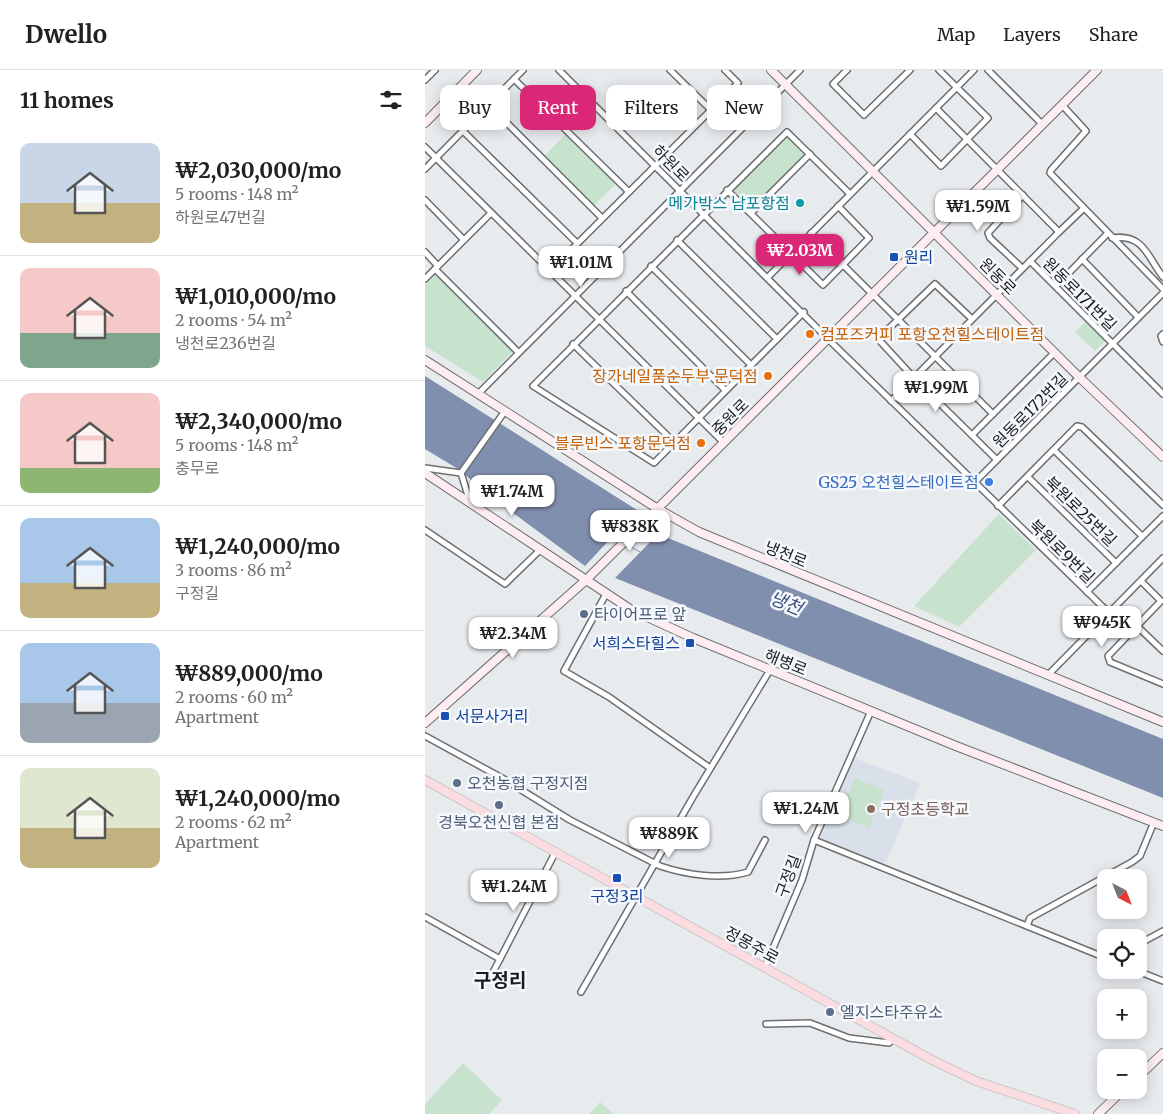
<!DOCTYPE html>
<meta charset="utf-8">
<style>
body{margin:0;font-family:Merriweather,"Noto Sans KR",serif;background:#f2f2f2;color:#202124;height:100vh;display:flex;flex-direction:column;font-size:19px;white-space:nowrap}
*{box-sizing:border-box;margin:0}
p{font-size:16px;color:#757577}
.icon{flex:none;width:28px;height:28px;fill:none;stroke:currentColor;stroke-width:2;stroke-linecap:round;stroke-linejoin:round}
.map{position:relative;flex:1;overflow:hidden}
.sheet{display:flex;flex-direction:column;background:#fff;width:425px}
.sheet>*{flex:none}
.banner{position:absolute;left:15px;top:15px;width:475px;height:45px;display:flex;gap:10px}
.needle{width:32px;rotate:138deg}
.tools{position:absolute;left:672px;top:799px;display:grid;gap:10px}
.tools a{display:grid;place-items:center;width:50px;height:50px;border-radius:10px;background:#fff;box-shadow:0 2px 12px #0003;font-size:25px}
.price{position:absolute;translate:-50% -42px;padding:0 11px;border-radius:10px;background:#fff;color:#222;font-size:16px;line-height:32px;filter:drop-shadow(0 1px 2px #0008)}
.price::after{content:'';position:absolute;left:50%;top:30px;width:15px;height:11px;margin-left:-8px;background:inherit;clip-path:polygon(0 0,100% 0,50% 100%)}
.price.current{background:#db2777;color:#fff}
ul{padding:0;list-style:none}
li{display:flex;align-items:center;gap:15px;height:125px;padding:0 20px}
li+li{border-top:1px solid #e0e0e0}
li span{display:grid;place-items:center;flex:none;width:140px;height:100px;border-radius:10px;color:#555}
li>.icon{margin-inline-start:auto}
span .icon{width:60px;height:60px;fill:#fffc;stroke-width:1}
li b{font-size:21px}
h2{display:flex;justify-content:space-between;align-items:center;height:60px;padding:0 20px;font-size:21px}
.chip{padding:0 18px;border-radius:10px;background:#fff;box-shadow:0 2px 12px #0003;font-size:18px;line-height:45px}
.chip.current{background:#db2777;color:#fff}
header{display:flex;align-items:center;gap:30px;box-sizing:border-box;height:70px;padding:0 25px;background:#fff;border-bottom:1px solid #e0e0e0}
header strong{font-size:24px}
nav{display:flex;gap:28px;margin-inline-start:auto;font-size:18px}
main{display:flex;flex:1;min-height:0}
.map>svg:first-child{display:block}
.built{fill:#d9e0ea}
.green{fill:#c7e3cd}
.water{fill:#808fad}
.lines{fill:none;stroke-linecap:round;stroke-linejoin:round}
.stream{stroke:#808fad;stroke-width:1}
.street-casing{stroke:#6c6f72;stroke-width:8}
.secondary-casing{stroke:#6c6f72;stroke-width:10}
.primary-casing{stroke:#c9c9c9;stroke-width:10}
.street{stroke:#fff;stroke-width:5}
.secondary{stroke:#fdedf0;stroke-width:8}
.primary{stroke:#fbdce1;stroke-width:8}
.culture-dot{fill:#0f9aa8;stroke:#f5f8fc;stroke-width:2}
.transit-dot{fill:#1a4fb4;stroke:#f5f8fc;stroke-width:2}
.food-dot{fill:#e8710a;stroke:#f5f8fc;stroke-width:2}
.shop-dot{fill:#3f7fe0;stroke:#f5f8fc;stroke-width:2}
.service-dot{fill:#5c6f8a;stroke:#f5f8fc;stroke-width:2}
.education-dot{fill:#8d6e63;stroke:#f5f8fc;stroke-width:2}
.labels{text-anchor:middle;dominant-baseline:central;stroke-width:5;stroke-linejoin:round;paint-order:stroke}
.street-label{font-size:16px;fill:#1c1d1f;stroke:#f5f8fc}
.culture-label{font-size:16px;fill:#0d838f;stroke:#f5f8fc;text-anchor:end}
.transit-label{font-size:16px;fill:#164399;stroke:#f5f8fc;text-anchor:start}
.food-label{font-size:16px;fill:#c56008;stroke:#f5f8fc;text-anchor:end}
.shop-label{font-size:16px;fill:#366cbe;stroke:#f5f8fc;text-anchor:end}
.service-label{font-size:16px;fill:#4e5e75;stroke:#f5f8fc;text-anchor:start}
.education-label{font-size:16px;fill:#785e54;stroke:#f5f8fc;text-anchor:start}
.water-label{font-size:18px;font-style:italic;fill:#3a507b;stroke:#f5f8fc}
.quarter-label{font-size:19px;font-weight:bold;fill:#1c1d1f;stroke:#f5f8fc}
</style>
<header>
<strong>Dwello</strong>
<nav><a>Map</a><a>Layers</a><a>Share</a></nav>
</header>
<main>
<section class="sheet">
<h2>11 homes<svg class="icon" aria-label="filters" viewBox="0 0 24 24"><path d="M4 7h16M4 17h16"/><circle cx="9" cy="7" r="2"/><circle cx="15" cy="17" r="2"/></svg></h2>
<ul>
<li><span style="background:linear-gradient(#c9d6e8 60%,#c2b280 0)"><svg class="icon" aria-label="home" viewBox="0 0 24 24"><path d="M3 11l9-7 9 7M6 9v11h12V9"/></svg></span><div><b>₩2,030,000/mo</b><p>5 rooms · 148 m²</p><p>하원로47번길</p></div></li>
<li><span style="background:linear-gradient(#f6c9c9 65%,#7fa58c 0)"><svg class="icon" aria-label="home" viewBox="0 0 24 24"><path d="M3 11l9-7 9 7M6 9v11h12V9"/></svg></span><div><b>₩1,010,000/mo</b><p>2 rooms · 54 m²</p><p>냉천로236번길</p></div></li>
<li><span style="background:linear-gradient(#f6c9c9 75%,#8fb573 0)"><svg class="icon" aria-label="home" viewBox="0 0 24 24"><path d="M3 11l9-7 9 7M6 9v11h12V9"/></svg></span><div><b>₩2,340,000/mo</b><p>5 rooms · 148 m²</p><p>충무로</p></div></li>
<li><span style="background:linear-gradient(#a9c7e8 65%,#c2b280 0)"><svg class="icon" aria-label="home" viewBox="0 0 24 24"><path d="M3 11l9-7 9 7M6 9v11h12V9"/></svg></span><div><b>₩1,240,000/mo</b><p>3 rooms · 86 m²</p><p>구정길</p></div></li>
<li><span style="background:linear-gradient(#a9c7e8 60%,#9aa5b1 0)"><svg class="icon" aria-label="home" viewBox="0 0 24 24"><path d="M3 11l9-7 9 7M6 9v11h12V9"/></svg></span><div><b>₩889,000/mo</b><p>2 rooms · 60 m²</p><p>Apartment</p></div></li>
<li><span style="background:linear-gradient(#dfe7d0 60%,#c2b280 0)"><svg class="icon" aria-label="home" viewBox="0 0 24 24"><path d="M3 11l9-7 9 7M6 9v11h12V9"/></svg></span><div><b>₩1,240,000/mo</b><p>2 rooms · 62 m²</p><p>Apartment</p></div></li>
</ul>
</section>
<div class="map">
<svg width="738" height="1044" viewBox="0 0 738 1044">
<rect width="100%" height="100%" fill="#e8ebee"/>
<!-- built -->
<polygon class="built" points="429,688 495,713 461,792 456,794 396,769 396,765"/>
<!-- green -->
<g class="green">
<polygon points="143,62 193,111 167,138 117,88"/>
<polygon points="359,67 363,67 381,86 327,141 308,123 308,119"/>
<polygon points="11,204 87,280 87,282 58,312 0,276 0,215"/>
<polygon points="660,252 680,271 670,281 650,262"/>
<polygon points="574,444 611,480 534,557 489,536"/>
<polygon points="430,708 459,720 444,758 414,746"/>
<polygon points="38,993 77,1030 64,1044 0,1044 0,1034"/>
<polygon points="175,1032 189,1044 164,1044"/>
</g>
<!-- water -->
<g class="water">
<polygon points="0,306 212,440 160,496 73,432 33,399 0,379"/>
<polygon points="233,464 738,669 738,728 190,508"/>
</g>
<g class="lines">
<!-- stream -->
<g class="stream">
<polyline points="189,465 196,470"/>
<polyline points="201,474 215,482"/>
</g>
<!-- street casing -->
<g class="street-casing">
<g id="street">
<polyline points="134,0 402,268 684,543"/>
<polyline points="245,0 286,40"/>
<polyline points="422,0 408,14 439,45 485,0"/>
<polyline points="563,0 617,54"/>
<polyline points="89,9 204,122"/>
<polyline points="0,10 10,0"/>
<polyline points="64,35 177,148"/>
<polyline points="638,36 661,61 626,100 625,103 738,219"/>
<polyline points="38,61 152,173"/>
<polyline points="485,64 516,96 563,48 514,0"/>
<polyline points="0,77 299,373"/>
<polyline points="0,99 98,0"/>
<polyline points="302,120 398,215 444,168 413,136"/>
<polyline points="0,130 39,170"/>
<polyline points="326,143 385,84"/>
<polyline points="634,162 658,139"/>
<polyline points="386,163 568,344"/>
<path d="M687,168C719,163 723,188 738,207"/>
<polyline points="252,170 352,269"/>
<polyline points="0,182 13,196"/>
<polyline points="657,189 713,247"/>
<polyline points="605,191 738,324"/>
<polyline points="226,196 326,295"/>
<polyline points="597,198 565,168 563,163 598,125"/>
<polyline points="10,199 93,282"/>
<polyline points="125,201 313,13 300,0"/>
<polyline points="343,207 549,0"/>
<polyline points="0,209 66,143"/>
<polyline points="631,216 682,164"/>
<polyline points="201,221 300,320"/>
<polyline points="379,242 229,393 108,316 362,62 425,124"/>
<polyline points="547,249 510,214 455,267 455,271 489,308 572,390"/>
<polyline points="738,264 736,266 738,272"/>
<polyline points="148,274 249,372"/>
<polyline points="53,324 375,0"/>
<polyline points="466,331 634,162 511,38"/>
<polyline points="547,365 630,282"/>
<polyline points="629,380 717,466"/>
<polyline points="0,398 36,403"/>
<polyline points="36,403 80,341"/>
<polyline points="36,403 45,432"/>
<polyline points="603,407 691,493"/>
<polyline points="550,412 738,223"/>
<polyline points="573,436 652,356 657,357 738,435"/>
<polyline points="0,460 80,514 116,479"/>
<polyline points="716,511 736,531 683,586 685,592 738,614"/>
<polyline points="662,522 738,446"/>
<polyline points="181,524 139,601 184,627 285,698"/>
<polyline points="712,556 738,581"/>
<polyline points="623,605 738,488"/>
<path d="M0,666L77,708L145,750L235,796C262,805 296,810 323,802L340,770"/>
<polyline points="389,770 681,888"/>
<polyline points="0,847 75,889"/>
<polyline points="602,856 605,848 707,792 715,786 729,752"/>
<polyline points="714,874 738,861"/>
<polyline points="340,897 377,810 389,770 446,641"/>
<polyline points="710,900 738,911"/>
<polyline points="64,910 130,783"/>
<polyline points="156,922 268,727 345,600"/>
<polyline points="341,954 385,953 424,968 464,973 468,969"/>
</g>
</g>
<!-- secondary casing -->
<g class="secondary-casing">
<g id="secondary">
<polyline points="346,0 654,307 738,387"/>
<polyline points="0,53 52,0"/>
<polyline points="0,290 233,439 274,462 738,652"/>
<polyline points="0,403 205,539 268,568 531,676 738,756"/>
<polyline points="0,653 161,510 672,0"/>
<polyline points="714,1006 738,983"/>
<polyline points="673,1044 698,1020"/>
</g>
</g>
<!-- primary casing -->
<g class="primary-casing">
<polyline id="primary" points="0,710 507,990 551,1011 650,1044"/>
</g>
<!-- street -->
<use href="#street" class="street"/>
<!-- secondary -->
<use href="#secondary" class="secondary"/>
<!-- primary -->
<use href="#primary" class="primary"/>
</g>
<!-- markers -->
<circle class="culture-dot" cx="375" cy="133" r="5"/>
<g class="transit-dot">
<rect x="464" y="182" width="10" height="10" rx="2.5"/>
<rect x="260" y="568" width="10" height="10" rx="2.5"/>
<rect x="15" y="641" width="10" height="10" rx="2.5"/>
<rect x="187" y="803" width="10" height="10" rx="2.5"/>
</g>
<g class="food-dot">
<circle cx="385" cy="264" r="5"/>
<circle cx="343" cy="306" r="5"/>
<circle cx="276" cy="373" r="5"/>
</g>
<circle class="shop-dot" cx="564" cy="412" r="5"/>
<g class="service-dot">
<circle cx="159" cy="544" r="5"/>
<circle cx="32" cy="713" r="5"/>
<circle cx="74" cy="735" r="5"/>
<circle cx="405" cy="942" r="5"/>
</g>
<circle class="education-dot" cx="446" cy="739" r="5"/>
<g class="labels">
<!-- street labels -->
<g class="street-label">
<text transform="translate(246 93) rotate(45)">하원로</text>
<text transform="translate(573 206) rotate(45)">원동로</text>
<text transform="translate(655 224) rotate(45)">원동로171번길</text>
<text transform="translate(605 340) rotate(-45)">원동로172번길</text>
<text transform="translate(305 347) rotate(-45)">중원로</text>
<text transform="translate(656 441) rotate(44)">북원로25번길</text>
<text transform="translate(637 481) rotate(44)">북원로9번길</text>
<text transform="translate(361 484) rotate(22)">냉천로</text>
<text transform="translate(361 592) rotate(22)">해병로</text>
<text transform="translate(363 806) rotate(-70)">구정길</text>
<text transform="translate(327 875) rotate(29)">정몽주로</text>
</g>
<!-- culture labels -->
<g class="culture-label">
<text x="365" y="133">메가박스 남포항점</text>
</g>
<!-- transit labels -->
<g class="transit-label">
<text x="479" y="187">원리</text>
<text x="255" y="573" text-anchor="end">서희스타힐스</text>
<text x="30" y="646">서문사거리</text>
<text x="192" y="826" text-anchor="middle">구정3리</text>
</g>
<!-- food labels -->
<g class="food-label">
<text x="395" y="264" text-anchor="start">컴포즈커피 포항오천힐스테이트점</text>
<text x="333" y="306">장가네일품순두부 문덕점</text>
<text x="266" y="373">블루빈스 포항문덕점</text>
</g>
<!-- shop labels -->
<g class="shop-label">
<text x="554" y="412">GS25 오천힐스테이트점</text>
</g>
<!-- service labels -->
<g class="service-label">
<text x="169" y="544">타이어프로 앞</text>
<text x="42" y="713">오천농협 구정지점</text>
<text x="74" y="752" text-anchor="middle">경북오천신협 본점</text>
<text x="415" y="942">엘지스타주유소</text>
</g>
<!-- education labels -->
<g class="education-label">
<text x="456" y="739">구정초등학교</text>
</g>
<!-- water labels -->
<g class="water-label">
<text transform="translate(361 533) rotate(22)">냉천</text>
</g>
<!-- quarter labels -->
<g class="quarter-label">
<text x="75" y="910">구정리</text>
</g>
</g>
</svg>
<div class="tools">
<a><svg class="needle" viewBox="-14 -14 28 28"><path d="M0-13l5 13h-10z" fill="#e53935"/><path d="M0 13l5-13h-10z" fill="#757577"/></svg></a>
<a><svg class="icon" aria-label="locate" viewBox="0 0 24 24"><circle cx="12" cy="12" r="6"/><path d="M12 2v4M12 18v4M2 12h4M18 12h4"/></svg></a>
<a>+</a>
<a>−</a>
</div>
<b class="price" style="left:553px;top:162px">₩1.59M</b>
<b class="price current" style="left:375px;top:206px">₩2.03M</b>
<b class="price" style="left:156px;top:218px">₩1.01M</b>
<b class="price" style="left:511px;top:343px">₩1.99M</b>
<b class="price" style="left:87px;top:447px">₩1.74M</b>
<b class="price" style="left:205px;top:482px">₩838K</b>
<b class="price" style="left:677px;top:578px">₩945K</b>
<b class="price" style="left:88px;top:589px">₩2.34M</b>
<b class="price" style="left:381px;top:764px">₩1.24M</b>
<b class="price" style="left:244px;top:789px">₩889K</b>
<b class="price" style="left:89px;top:842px">₩1.24M</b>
<div class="banner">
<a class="chip">Buy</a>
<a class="chip current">Rent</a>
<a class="chip">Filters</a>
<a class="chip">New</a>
</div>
</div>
</main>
